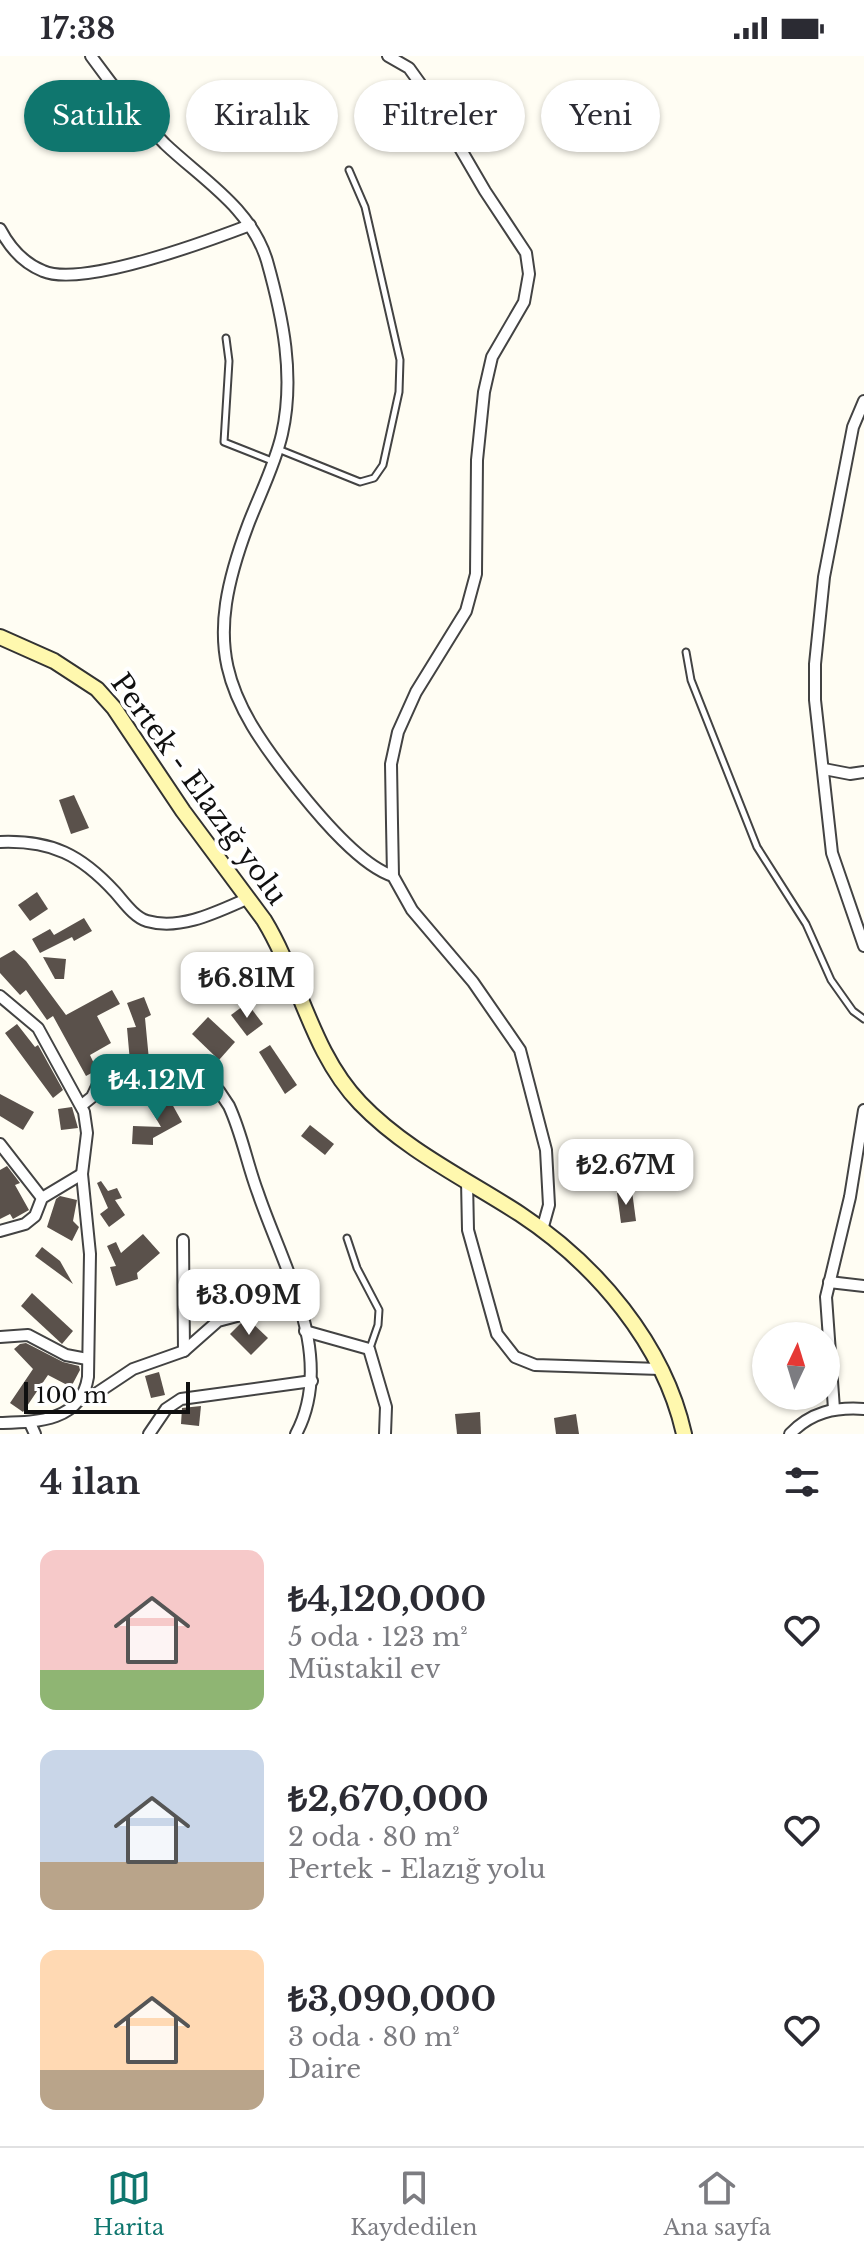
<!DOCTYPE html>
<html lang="tr">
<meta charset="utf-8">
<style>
body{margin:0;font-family:"Libre Baskerville",serif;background:#f7f7f7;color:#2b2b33;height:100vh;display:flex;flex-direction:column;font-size:30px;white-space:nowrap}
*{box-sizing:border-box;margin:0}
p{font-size:26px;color:#7c7c81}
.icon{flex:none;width:44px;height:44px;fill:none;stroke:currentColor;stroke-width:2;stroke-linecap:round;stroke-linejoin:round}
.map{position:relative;height:1378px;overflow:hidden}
.panel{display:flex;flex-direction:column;background:#fff;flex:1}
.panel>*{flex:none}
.top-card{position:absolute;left:24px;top:24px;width:816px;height:72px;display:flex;gap:16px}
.needle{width:52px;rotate:4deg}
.tools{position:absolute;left:752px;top:1266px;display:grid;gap:16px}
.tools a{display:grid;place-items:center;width:88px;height:88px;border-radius:50%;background:#fff;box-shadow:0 2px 6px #0004;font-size:40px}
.scale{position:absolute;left:24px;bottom:20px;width:166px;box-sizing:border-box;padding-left:8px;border:4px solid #101010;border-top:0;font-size:22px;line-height:28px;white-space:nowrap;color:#101010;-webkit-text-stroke:6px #fff;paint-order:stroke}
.price{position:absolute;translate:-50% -68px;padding:0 18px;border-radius:16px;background:#fff;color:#222;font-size:26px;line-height:52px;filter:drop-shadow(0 2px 4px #0008)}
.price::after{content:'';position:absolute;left:50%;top:48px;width:24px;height:18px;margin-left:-12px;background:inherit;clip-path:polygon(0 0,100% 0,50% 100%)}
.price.current{background:#0f766e;color:#fff}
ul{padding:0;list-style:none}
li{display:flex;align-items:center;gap:24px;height:200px;padding:0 40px}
li span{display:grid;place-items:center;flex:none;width:224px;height:160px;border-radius:16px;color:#555}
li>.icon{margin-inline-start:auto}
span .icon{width:96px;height:96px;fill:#fffc;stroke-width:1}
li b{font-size:34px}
h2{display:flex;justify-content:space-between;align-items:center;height:96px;padding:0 40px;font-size:34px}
.chip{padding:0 28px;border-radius:36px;background:#fff;box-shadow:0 2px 6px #0004;font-size:28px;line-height:72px}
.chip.current{background:#0f766e;color:#fff}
.status{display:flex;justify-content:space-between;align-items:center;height:56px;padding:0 40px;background:#fff;direction:ltr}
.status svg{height:22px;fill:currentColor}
.tabs{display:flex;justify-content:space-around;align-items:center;height:112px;border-top:2px solid #e1e1e2;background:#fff;font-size:22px;color:#7c7c81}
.tabs a{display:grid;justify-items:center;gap:4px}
.tabs .current{color:#0f766e}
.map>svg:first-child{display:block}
.building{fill:#5a514b}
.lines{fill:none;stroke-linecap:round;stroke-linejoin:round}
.lane-casing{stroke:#434343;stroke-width:9}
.street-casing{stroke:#434343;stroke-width:14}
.secondary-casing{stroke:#323232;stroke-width:18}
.lane{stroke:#fff;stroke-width:5}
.street{stroke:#fff;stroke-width:10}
.secondary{stroke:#fff8ae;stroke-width:14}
.labels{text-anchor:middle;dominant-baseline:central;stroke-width:8;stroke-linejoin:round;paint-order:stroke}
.street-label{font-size:28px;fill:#101010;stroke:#fff}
</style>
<div class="status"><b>17:38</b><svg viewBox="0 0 49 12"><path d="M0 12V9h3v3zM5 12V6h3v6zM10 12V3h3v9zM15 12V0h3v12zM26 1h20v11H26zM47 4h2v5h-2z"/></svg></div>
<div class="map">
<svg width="864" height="1378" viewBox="0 0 864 1378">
<rect width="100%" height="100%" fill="#fffdf3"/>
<!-- building -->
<g class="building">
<polygon points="74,739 89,772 71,778 59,744"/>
<polygon points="37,836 48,853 30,865 18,849"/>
<polygon points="84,862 92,875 74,885 72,881 40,897 32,883 50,873 54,879"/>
<polygon points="14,894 26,905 66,959 112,934 120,948 97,960 111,987 90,999 97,1014 86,1020 53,960 47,964 26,934 20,939 0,917 0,902"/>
<polygon points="43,901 66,903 64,923 55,923"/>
<polygon points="219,908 224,925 205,930 201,914"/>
<rect x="233" y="919" width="18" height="22"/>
<polygon points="144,941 151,959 145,962 149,1004 130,1006 127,972 136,971 127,947"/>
<polygon points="247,947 263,968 247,980 231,959"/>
<polygon points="208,961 235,986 219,1004 192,978"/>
<polygon points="17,968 35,991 38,989 63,1034 53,1042 5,977"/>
<polygon points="270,989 297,1029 285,1038 259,996"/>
<polygon points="0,1038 34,1056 23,1074 0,1060"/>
<polygon points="167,1039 182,1066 153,1082 153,1089 132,1088 133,1070 161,1071 148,1049"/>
<polygon points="72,1051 78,1072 61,1074 58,1053"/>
<polygon points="310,1069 334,1088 325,1099 301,1080"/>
<polygon points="7,1110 20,1127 15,1129 29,1154 13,1163 10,1158 0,1163 0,1114"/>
<polygon points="101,1125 108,1135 117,1132 122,1142 115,1144 125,1159 109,1171 100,1158 108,1152 97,1127"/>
<polygon points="632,1135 636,1165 621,1167 617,1137"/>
<polygon points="60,1140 77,1144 73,1165 79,1171 72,1185 47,1171 56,1143"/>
<polygon points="143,1178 160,1197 137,1217 138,1223 116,1230 110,1211 116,1210 107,1190 116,1186 121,1197"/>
<polygon points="42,1191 60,1205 73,1228 35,1200"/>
<polygon points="32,1237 73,1275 62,1288 21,1250"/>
<polygon points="250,1265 268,1282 251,1299 230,1278 241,1267"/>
<polygon points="26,1287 63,1306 79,1310 80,1314 71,1331 48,1319 23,1356 10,1347 33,1313 14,1293 20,1288"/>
<polygon points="159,1316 165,1339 151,1342 145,1320"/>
<polygon points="201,1350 199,1370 181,1368 182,1352"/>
<polygon points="480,1356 481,1378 457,1378 455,1358"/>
<polygon points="576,1358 579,1378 556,1378 554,1362"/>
</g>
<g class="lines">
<!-- lane casing -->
<g class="lane-casing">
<g id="lane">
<polyline points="226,282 229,305 224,386 272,405"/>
<polyline points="278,393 360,426 374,422 383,409 399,336 400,304 365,151 349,114"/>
<polyline points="686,596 691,624 757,791 806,868 831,924 853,955 864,963"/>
<polyline points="347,1182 357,1212 379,1254 378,1269 370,1292"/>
</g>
</g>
<!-- street casing -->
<g class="street-casing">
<g id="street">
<path d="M91,0C113,31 137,60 165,88C203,124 251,152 267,205C283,262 295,320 282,378C275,409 259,440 248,469C203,589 221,638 300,736C321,762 361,810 393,820"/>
<polyline points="388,0 409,12 432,44 485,135 526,197 529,218 524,246 492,301 484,336 477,404 476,518 466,555 416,636 398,676 391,708 392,767 393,820 412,854 473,926 520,994 546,1094 549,1149 542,1174"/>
<path d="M0,173C10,192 23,207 43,215C82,232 208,185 250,169"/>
<polyline points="864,345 853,371 824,521 815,608 815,644 832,797 864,890"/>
<polyline points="824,713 850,718 864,716"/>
<path d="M0,786C52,784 81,799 115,836C124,846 134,861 147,865C181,875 219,855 249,842"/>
<path d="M0,940L38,972L84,1056L87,1077L82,1118L90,1198L88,1321C81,1366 36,1366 0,1367"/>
<path d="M82,1049L92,1041L101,1022L117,1016L206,1028L219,1035L229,1050C242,1078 247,1108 258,1137C283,1211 337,1301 296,1378"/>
<polyline points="0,1088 42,1142"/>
<polyline points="467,1125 468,1174 497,1278 515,1301 535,1309 660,1313"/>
<polyline points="0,1175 25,1168 35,1160 42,1142 82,1118"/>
<polyline points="183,1184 184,1295"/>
<polyline points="829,1226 864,1230"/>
<polyline points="305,1275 369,1293 386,1351 385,1378"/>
<polyline points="0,1281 28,1279 66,1299 87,1303"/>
<polyline points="84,1339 94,1339 133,1313 184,1295 218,1265 297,1244"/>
<polyline points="834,1353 826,1241 850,1141 864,1054"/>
<polyline points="30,1367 35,1378"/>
<polyline points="149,1378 166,1353 181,1343 312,1325"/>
<path d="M790,1378C811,1356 835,1351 864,1353"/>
</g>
</g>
<!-- secondary casing -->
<g class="secondary-casing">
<path id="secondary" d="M0,581L54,605L97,633L114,652L183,755L264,864C300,923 311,996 360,1047C405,1094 466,1123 520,1158C596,1208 664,1288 684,1378"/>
</g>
<!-- lane -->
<use href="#lane" class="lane"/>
<!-- street -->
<use href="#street" class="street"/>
<!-- secondary -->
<use href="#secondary" class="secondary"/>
</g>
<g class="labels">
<!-- street labels -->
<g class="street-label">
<text transform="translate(199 733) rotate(54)">Pertek - Elazığ yolu</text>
</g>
</g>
</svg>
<div class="tools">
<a><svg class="needle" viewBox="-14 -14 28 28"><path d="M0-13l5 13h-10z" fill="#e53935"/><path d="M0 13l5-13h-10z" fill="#7c7c81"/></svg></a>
</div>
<div class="scale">100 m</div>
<b class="price" style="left:247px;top:964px">₺6.81M</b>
<b class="price current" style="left:157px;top:1066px">₺4.12M</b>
<b class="price" style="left:626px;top:1151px">₺2.67M</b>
<b class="price" style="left:249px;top:1281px">₺3.09M</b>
<div class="top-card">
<a class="chip current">Satılık</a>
<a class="chip">Kiralık</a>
<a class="chip">Filtreler</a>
<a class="chip">Yeni</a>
</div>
</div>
<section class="panel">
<h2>4 ilan<svg class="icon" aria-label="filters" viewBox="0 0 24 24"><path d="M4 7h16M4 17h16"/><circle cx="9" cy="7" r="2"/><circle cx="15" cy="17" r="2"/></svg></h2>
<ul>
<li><span style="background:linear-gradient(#f6c9c9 75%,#8fb573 0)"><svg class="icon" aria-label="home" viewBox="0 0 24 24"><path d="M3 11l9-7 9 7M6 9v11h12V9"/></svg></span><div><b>₺4,120,000</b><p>5 oda · 123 m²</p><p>Müstakil ev</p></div><svg class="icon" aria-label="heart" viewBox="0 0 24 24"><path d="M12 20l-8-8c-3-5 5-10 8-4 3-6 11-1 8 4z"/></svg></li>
<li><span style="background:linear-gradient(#c9d6e8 70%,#b9a48a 0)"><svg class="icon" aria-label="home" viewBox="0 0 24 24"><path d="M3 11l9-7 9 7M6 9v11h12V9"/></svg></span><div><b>₺2,670,000</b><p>2 oda · 80 m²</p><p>Pertek - Elazığ yolu</p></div><svg class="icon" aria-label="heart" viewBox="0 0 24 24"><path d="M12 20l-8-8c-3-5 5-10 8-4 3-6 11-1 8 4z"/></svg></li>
<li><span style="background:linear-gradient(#ffd9b3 75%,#b9a48a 0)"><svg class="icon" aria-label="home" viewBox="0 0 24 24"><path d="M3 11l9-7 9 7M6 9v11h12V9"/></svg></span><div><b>₺3,090,000</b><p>3 oda · 80 m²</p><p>Daire</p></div><svg class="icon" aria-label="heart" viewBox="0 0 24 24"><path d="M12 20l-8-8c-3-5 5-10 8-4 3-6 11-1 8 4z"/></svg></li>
</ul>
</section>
<nav class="tabs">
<a class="current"><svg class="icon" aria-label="map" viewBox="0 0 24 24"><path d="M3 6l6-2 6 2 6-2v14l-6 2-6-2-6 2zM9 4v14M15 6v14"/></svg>Harita</a>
<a><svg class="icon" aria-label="saved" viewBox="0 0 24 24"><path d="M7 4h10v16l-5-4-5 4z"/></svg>Kaydedilen</a>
<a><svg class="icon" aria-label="home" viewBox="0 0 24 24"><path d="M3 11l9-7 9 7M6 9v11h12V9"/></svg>Ana sayfa</a>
</nav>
